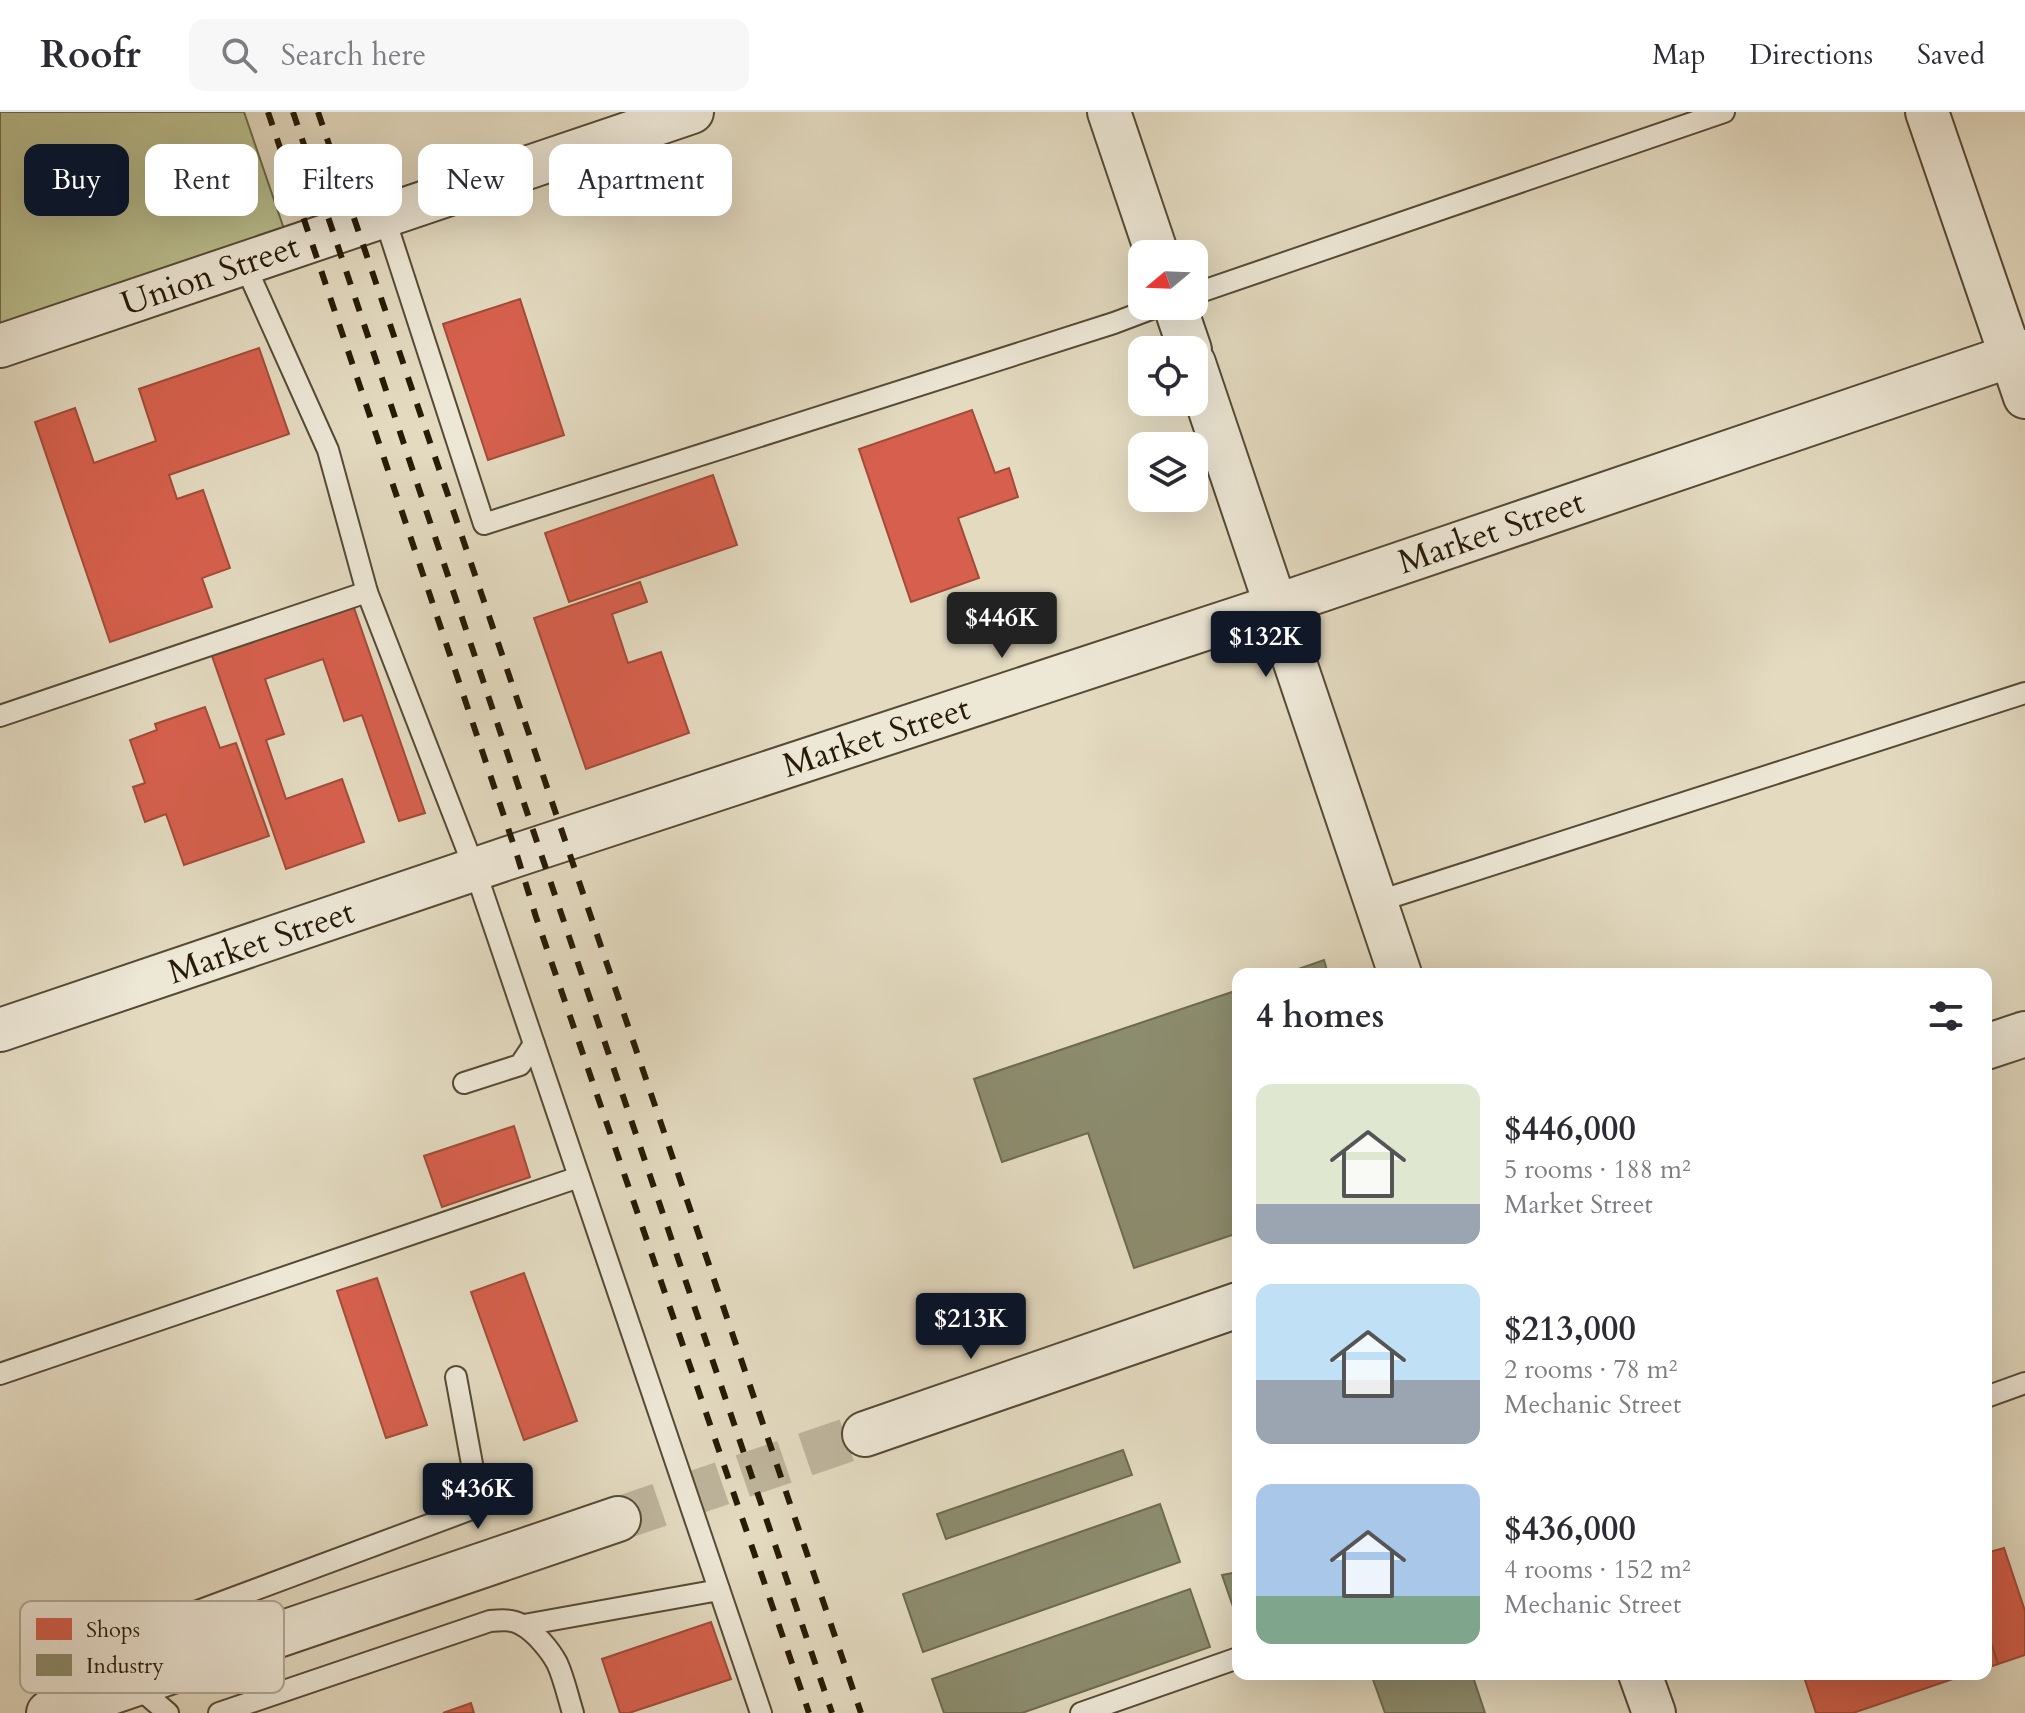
<!DOCTYPE html>
<meta charset="utf-8">
<style>
body{margin:0;font-family:Cardo,serif;background:#f7f7f7;color:#2b2b33;height:100vh;display:flex;flex-direction:column;font-size:30px;white-space:nowrap}
*{box-sizing:border-box;margin:0}
p{font-size:26px;color:#7c7c81}
.icon{flex:none;width:44px;height:44px;fill:none;stroke:currentColor;stroke-width:2;stroke-linecap:round;stroke-linejoin:round}
.map{position:relative;flex:1;overflow:hidden}
.side{position:absolute;left:1232px;top:856px;width:760px;height:712px;display:flex;flex-direction:column;background:#fff;border-radius:16px;box-shadow:0 8px 32px #0002}
.side>*{flex:none}
.banner{position:absolute;left:24px;top:32px;width:760px;height:72px;display:flex;gap:16px}
.needle{width:52px;rotate:251deg}
.tools{position:absolute;left:1128px;top:128px;display:grid;gap:16px}
.tools a{display:grid;place-items:center;width:80px;height:80px;border-radius:16px;background:#fff;box-shadow:0 8px 32px #0002;font-size:40px}
.price{position:absolute;translate:-50% -68px;padding:0 18px;border-radius:8px;background:#111827;color:#fff;font-size:26px;line-height:52px;filter:drop-shadow(0 2px 4px #0008)}
.price::after{content:'';position:absolute;left:50%;top:48px;width:24px;height:18px;margin-left:-12px;background:inherit;clip-path:polygon(0 0,100% 0,50% 100%)}
.price.current{background:#222;color:#fff}
ul{padding:0;list-style:none}
li{display:flex;align-items:center;gap:24px;height:200px;padding:0 24px}
li span{display:grid;place-items:center;flex:none;width:224px;height:160px;border-radius:16px;color:#555}
li>.icon{margin-inline-start:auto}
span .icon{width:96px;height:96px;fill:#fffc;stroke-width:1}
li b{font-size:34px}
h2{display:flex;justify-content:space-between;align-items:center;height:96px;padding:0 24px;font-size:34px}
.pill{padding:0 28px;border-radius:16px;background:#fff;box-shadow:0 8px 32px #0002;font-size:28px;line-height:72px}
.pill.current{background:#111827;color:#fff}
header{display:flex;align-items:center;gap:48px;box-sizing:border-box;height:112px;padding:0 40px;background:#fff;border-bottom:2px solid #e1e1e2}
header strong{font-size:38px}
nav{display:flex;gap:44px;margin-inline-start:auto;font-size:28px}
.search{width:560px;height:72px;background:#f7f7f7;display:flex;align-items:center;gap:20px;box-sizing:border-box;padding:0 28px;border-radius:16px;color:#7c7c81;font-size:30px}
.map>svg:first-child{display:block}
.green{fill:#babe8e;stroke:#706c4a;stroke-width:2}
.shops{fill:#d6604d;stroke:#a24b38;stroke-width:2}
.industry{fill:#8c8c6e;stroke:#6e6a4f;stroke-width:2}
.lines{fill:none;stroke-linecap:round;stroke-linejoin:round}
.tertiary-tunnel{stroke:#bdb49b;stroke-width:44;stroke-dasharray:44 22;stroke-linecap:butt}
.service-casing{stroke:#564a35;stroke-width:24}
.minor-casing{stroke:#564a35;stroke-width:46}
.tertiary-casing{stroke:#564a35;stroke-width:48}
.service{stroke:#ede7d6;stroke-width:20}
.minor{stroke:#ede7d6;stroke-width:42}
.tertiary{stroke:#ede7d6;stroke-width:44}
.rail{stroke:#271a07;stroke-width:6;stroke-dasharray:14 14;stroke-linecap:butt}
.labels{text-anchor:middle;dominant-baseline:central;stroke-width:8;stroke-linejoin:round;paint-order:stroke}
.street-label{font-size:34px;fill:#271a07;stroke:#ede7d6}
.key{fill:#ede7d6;stroke:#b2aa98;stroke-width:2}
.key-label{font-size:22px;fill:#271a07}
</style>
<header>
<strong>Roofr</strong>
<div class="search"><svg class="icon" aria-label="search" viewBox="0 0 24 24"><circle cx="10" cy="10" r="6"/><path d="M15 15l6 6"/></svg>Search here</div>
<nav><a>Map</a><a>Directions</a><a>Saved</a></nav>
</header>
<div class="map">
<svg width="2025" height="1601" viewBox="0 0 2025 1601">
<rect width="100%" height="100%" fill="#e3dac0"/>
<filter id="stains"><feTurbulence type="fractalNoise" baseFrequency=".0025" numOctaves="4"/><feColorMatrix values="0 0 0 0 .2 0 0 0 0 .09 0 0 0 0 .02 0 0 0 .5 -.17"/></filter>
<radialGradient id="worn" r=".72"><stop offset=".6" stop-color="#630" stop-opacity="0"/><stop offset="1" stop-color="#630" stop-opacity=".3"/></radialGradient>
<!-- green -->
<polygon class="green" points="0,0 244,0 284,117 0,213"/>
<!-- shops -->
<g class="shops">
<polygon points="520,187 564,323 488,348 443,212"/>
<polygon points="259,236 289,322 169,363 177,387 203,378 230,456 202,466 212,495 110,530 35,310 75,296 94,351 156,329 139,277"/>
<polygon points="972,298 995,361 1009,356 1018,385 958,406 979,466 911,490 859,337"/>
<polygon points="713,363 737,433 569,490 545,421"/>
<polygon points="640,470 647,490 612,502 628,551 661,540 689,621 586,657 534,506"/>
<polygon points="353,493 425,701 399,709 362,603 344,609 323,547 265,567 284,622 266,628 286,687 342,667 364,730 286,757 211,541"/>
<polygon points="205,595 220,636 236,631 269,724 184,753 166,702 145,710 133,675 145,671 130,628 157,618 155,612"/>
<polygon points="514,1014 530,1065 442,1095 424,1044"/>
<polygon points="524,1161 577,1309 524,1328 471,1180"/>
<polygon points="377,1166 427,1313 386,1326 337,1179"/>
<polygon points="2004,1436 2025,1499 2025,1543 1998,1552 1986,1516 1986,1441"/>
<polygon points="711,1510 731,1567 629,1601 620,1601 602,1547"/>
<polygon points="1986,1516 1998,1552 1986,1556"/>
<polygon points="1803,1562 1954,1562 1956,1566 1853,1601 1816,1601"/>
<polygon points="471,1591 474,1601 443,1601"/>
</g>
<!-- industry -->
<g class="industry">
<polygon points="1324,848 1328,862 1284,862"/>
<polygon points="1238,878 1238,1121 1134,1156 1088,1021 1002,1050 974,967"/>
<polygon points="1123,1338 1132,1363 946,1427 937,1402"/>
<polygon points="1160,1392 1180,1450 923,1540 903,1482"/>
<polygon points="1238,1460 1238,1509 1222,1463"/>
<polygon points="1190,1477 1210,1535 1022,1601 944,1601 932,1567"/>
<polygon points="1371,1562 1472,1562 1485,1601 1385,1601"/>
</g>
<g class="lines">
<!-- tertiary-tunnel -->
<polyline class="tertiary-tunnel" points="618,1407 865,1322"/>
<!-- service casing -->
<g class="service-casing">
<g id="service">
<polyline points="384,104 484,412 1114,211 1159,194"/>
<polyline points="244,151 328,338 367,480 475,758 761,1601"/>
<polyline points="1194,182 1724,0"/>
<polyline points="0,604 367,480"/>
<polyline points="1376,790 2025,581"/>
<polyline points="464,971 520,953 534,932"/>
<polyline points="0,1262 579,1065"/>
<polyline points="1986,1285 2025,1271"/>
<polyline points="524,1513 719,1478"/>
<polyline points="168,1601 134,1572 164,1517 179,1506 469,1398 475,1391 477,1379 456,1265"/>
<path d="M219,1601L490,1509C501,1508 512,1507 522,1513C535,1520 550,1538 557,1551C564,1566 568,1585 573,1601"/>
<polyline points="1081,1601 1238,1546"/>
</g>
</g>
<!-- minor casing -->
<g class="minor-casing">
<g id="minor">
<polyline points="1109,0 1157,142"/>
<polyline points="1927,0 2025,285"/>
<polyline points="1175,194 1190,238"/>
<polyline points="0,234 692,0"/>
<polyline points="1194,251 1400,862"/>
<polyline points="0,918 517,743 1275,494 2025,239"/>
<polyline points="1640,1562 1654,1601"/>
</g>
</g>
<!-- tertiary casing -->
<g class="tertiary-casing">
<g id="tertiary">
<polyline points="1986,935 2025,922"/>
<polyline points="865,1322 1238,1193"/>
<polyline points="49,1601 618,1407"/>
</g>
</g>
<!-- service -->
<use href="#service" class="service"/>
<!-- minor -->
<use href="#minor" class="minor"/>
<!-- tertiary -->
<use href="#tertiary" class="tertiary"/>
<!-- rail -->
<g class="rail">
<polyline points="268,0 517,743 536,805 809,1601"/>
<polyline points="293,0 539,736 832,1601"/>
<polyline points="318,0 861,1601"/>
</g>
</g>
<g class="labels">
<!-- street labels -->
<g class="street-label">
<text transform="translate(210 163) rotate(-19)">Union Street</text>
<text transform="translate(1491 420) rotate(-19)">Market Street</text>
<text transform="translate(876 625) rotate(-18)">Market Street</text>
<text transform="translate(261 830) rotate(-19)">Market Street</text>
</g>
</g>
<!-- legend -->
<rect x="20" y="1489" width="264" height="92" rx="12" class="key"/>
<rect x="36" y="1506" width="36" height="22" fill="#d6604d"/>
<rect x="36" y="1542" width="36" height="22" fill="#8c8c6e"/>
<g class="key-label">
<text x="86" y="1525">Shops</text>
<text x="86" y="1561">Industry</text>
</g>
<rect width="100%" height="100%" filter="url(#stains)"/>
<rect width="100%" height="100%" fill="url(#worn)"/>
</svg>
<div class="tools">
<a><svg class="needle" viewBox="-14 -14 28 28"><path d="M0-13l5 13h-10z" fill="#e53935"/><path d="M0 13l5-13h-10z" fill="#7c7c81"/></svg></a>
<a><svg class="icon" aria-label="locate" viewBox="0 0 24 24"><circle cx="12" cy="12" r="6"/><path d="M12 2v4M12 18v4M2 12h4M18 12h4"/></svg></a>
<a><svg class="icon" aria-label="layers" viewBox="0 0 24 24"><path d="M12 4l9 5-9 5-9-5zM3 14l9 5 9-5"/></svg></a>
</div>
<b class="price current" style="left:1002px;top:548px">$446K</b>
<b class="price" style="left:1266px;top:567px">$132K</b>
<b class="price" style="left:971px;top:1249px">$213K</b>
<b class="price" style="left:478px;top:1419px">$436K</b>
<div class="banner">
<a class="pill current">Buy</a>
<a class="pill">Rent</a>
<a class="pill">Filters</a>
<a class="pill">New</a>
<a class="pill">Apartment</a>
</div>
<section class="side">
<h2>4 homes<svg class="icon" aria-label="filters" viewBox="0 0 24 24"><path d="M4 7h16M4 17h16"/><circle cx="9" cy="7" r="2"/><circle cx="15" cy="17" r="2"/></svg></h2>
<ul>
<li><span style="background:linear-gradient(#dfe7d0 75%,#9aa5b1 0)"><svg class="icon" aria-label="home" viewBox="0 0 24 24"><path d="M3 11l9-7 9 7M6 9v11h12V9"/></svg></span><div><b>$446,000</b><p>5 rooms · 188 m²</p><p>Market Street</p></div></li>
<li><span style="background:linear-gradient(#bfe0f5 60%,#9aa5b1 0)"><svg class="icon" aria-label="home" viewBox="0 0 24 24"><path d="M3 11l9-7 9 7M6 9v11h12V9"/></svg></span><div><b>$213,000</b><p>2 rooms · 78 m²</p><p>Mechanic Street</p></div></li>
<li><span style="background:linear-gradient(#a9c7e8 70%,#7fa58c 0)"><svg class="icon" aria-label="home" viewBox="0 0 24 24"><path d="M3 11l9-7 9 7M6 9v11h12V9"/></svg></span><div><b>$436,000</b><p>4 rooms · 152 m²</p><p>Mechanic Street</p></div></li>
</ul>
</section>
</div>
